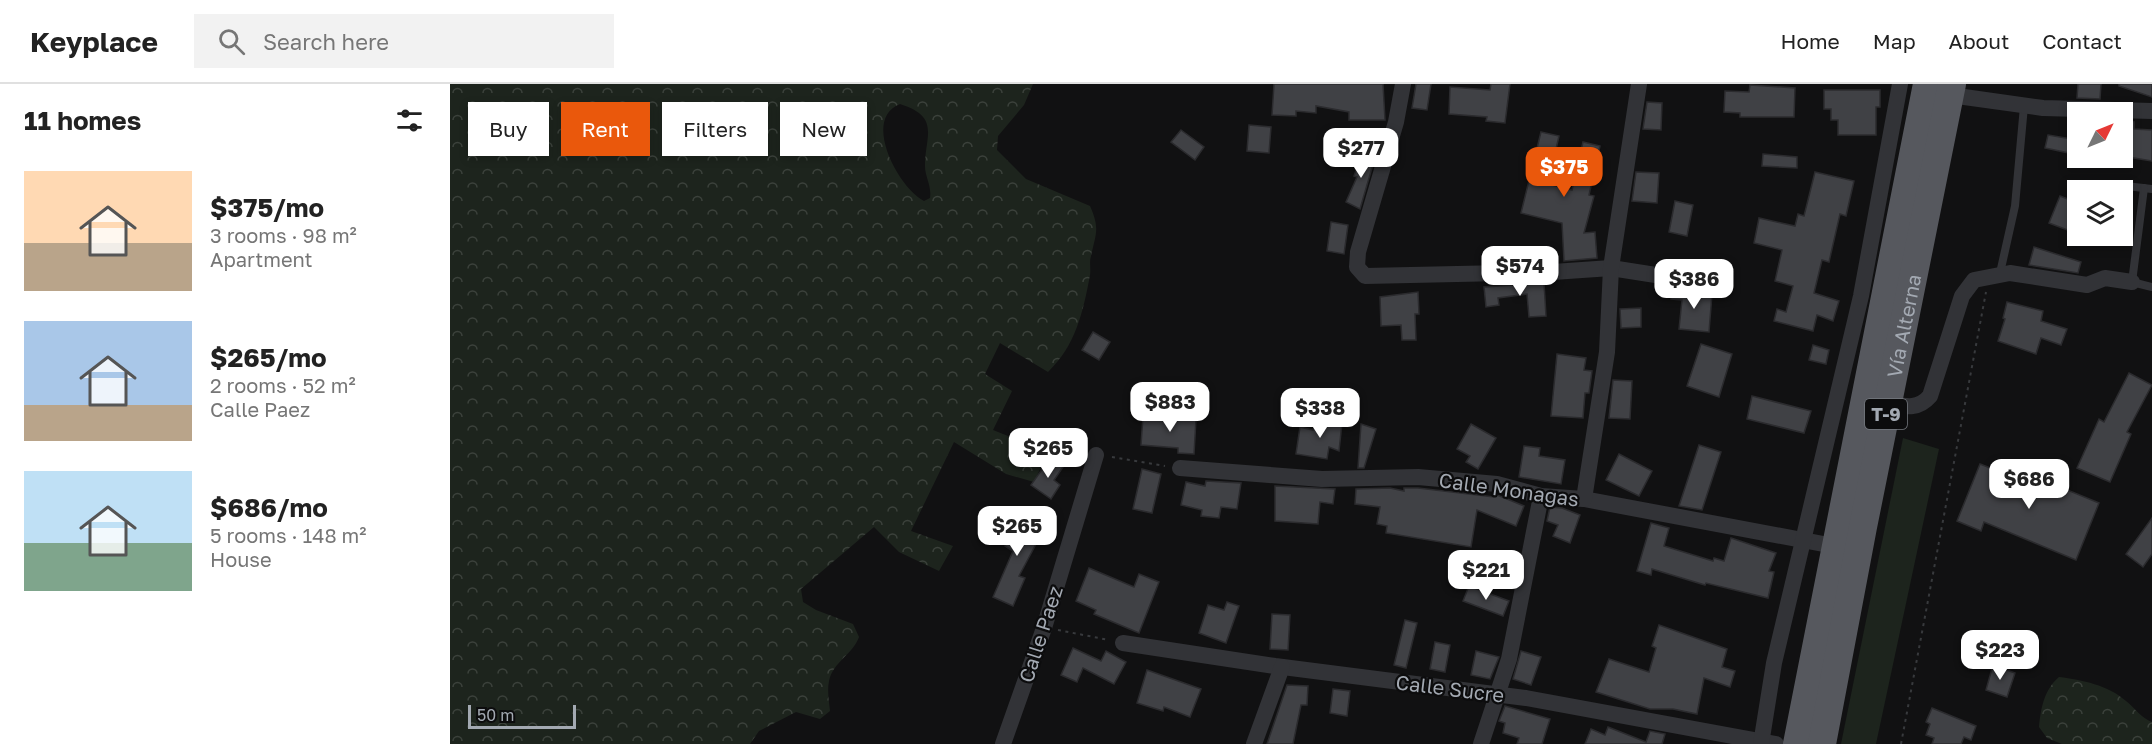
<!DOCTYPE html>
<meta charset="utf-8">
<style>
body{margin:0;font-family:"Golos Text",sans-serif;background:#f2f2f2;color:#222;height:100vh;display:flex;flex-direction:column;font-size:22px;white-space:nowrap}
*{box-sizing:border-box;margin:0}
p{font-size:20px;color:#767676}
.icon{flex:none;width:33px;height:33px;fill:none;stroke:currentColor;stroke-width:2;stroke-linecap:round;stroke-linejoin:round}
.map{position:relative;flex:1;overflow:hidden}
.drawer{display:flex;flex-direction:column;background:#fff;width:450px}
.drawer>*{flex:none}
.hud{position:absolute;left:18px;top:18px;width:570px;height:54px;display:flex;gap:12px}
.needle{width:39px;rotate:47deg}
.fabs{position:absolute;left:1617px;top:18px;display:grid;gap:12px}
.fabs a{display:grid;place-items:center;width:66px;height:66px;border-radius:0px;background:#fff;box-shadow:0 3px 9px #0003;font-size:30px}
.scale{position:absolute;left:18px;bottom:15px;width:108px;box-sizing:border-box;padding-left:6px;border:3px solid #a3a9b2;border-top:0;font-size:16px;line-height:21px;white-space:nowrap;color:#a3a9b2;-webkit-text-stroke:4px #0c0c0d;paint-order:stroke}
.price{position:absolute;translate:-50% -51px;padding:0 14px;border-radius:12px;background:#fff;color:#222;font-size:20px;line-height:39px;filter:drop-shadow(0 2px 3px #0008)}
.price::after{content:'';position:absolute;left:50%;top:36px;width:18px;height:14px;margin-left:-9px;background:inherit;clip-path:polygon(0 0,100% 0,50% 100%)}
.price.current{background:#ea580c;color:#fff}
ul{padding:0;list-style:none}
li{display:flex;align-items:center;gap:18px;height:150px;padding:0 24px}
li span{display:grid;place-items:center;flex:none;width:168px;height:120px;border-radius:0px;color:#555}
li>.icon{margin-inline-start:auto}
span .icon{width:72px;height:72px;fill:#fffc;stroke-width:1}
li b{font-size:26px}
h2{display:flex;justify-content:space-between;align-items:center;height:72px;padding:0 24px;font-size:26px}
.pill{padding:0 21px;border-radius:0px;background:#fff;box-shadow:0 3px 9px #0003;font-size:21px;line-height:54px}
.pill.current{background:#ea580c;color:#fff}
header{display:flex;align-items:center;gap:36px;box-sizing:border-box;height:84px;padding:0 30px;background:#fff;border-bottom:2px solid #e0e0e0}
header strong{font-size:28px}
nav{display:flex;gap:33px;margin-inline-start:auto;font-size:21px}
.search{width:420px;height:54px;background:#f2f2f2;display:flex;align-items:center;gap:15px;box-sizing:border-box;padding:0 21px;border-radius:0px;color:#767676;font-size:22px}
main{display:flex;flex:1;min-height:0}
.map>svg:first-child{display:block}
.green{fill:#1d241d}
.forest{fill:url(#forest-crowns);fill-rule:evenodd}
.building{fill:#404145;stroke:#2b2b2e;stroke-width:1.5}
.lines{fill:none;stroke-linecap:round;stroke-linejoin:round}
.path{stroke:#383a3d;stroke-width:2;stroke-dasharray:3 4.5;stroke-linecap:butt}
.service{stroke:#323337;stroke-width:8}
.minor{stroke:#323337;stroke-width:16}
.trunk{stroke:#56585e;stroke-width:28}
.labels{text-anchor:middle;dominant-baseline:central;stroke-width:4.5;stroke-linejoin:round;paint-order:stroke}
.shield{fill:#0c0c0d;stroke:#767a80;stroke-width:1.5}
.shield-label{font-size:18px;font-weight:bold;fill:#a3a9b2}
.street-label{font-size:20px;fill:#a3a9b2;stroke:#0c0c0d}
</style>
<header>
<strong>Keyplace</strong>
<div class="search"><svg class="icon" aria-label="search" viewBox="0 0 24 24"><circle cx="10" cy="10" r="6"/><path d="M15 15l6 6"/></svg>Search here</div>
<nav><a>Home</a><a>Map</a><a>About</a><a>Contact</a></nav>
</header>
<main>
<section class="drawer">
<h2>11 homes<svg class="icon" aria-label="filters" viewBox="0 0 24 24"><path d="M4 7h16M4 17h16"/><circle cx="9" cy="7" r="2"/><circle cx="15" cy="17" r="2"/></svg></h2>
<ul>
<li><span style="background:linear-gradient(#ffd9b3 60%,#b9a48a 0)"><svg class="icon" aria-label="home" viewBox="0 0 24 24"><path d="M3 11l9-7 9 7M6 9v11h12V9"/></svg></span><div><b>$375/mo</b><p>3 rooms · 98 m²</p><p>Apartment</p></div></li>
<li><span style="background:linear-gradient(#a9c7e8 70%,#b9a48a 0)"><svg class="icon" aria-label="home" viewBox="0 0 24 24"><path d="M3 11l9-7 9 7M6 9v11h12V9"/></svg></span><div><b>$265/mo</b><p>2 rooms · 52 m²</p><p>Calle Paez</p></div></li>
<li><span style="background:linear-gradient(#bfe0f5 60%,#7fa58c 0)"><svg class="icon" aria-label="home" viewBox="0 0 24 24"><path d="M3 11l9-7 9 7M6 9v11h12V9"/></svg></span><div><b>$686/mo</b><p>5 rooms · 148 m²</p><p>House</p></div></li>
</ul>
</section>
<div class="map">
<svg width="1702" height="660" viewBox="0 0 1702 660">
<defs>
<pattern id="forest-crowns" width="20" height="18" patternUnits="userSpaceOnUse" patternTransform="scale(1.5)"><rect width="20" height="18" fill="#1d241d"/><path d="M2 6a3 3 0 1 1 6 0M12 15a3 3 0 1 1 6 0" fill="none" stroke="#3b413b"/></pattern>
</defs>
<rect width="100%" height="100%" fill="#111112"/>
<!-- green -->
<polygon class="green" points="1453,354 1489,365 1426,660 1391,660"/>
<!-- forest -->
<g class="forest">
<path d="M0,0H583L574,21L548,52L547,66L576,95L640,122C650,145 646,149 641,172C639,178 641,184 640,191C633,228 626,261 598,288L550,259L535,290L562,307L543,346L598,368L584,398L556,390L504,358L461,447L503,462L489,487L449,468L424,443L351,505L353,518L366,526L403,540L409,553C403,570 383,578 379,597C377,606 379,618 380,627L370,635L346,628L309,647L300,660H0ZM450,20C491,33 475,52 475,82C475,93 482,102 480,114L474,117C449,105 411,35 450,20Z"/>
<path d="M1609,593C1632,596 1658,601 1676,617C1685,624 1691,634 1702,638V660H1612L1597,654L1589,643C1591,624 1594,606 1609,593Z"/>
</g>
<!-- building -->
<g class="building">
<polygon points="824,0 933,0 935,36 899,36 899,28 866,22 866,29 846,27 846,32 822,31"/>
<polygon points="966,0 981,0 977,26 962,24"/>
<polygon points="1041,0 1060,0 1055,39 1036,37 1037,33 999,30 1000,3 1040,6"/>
<polygon points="1628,0 1651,0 1650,15 1627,14"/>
<polygon points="1669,0 1702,0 1702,13 1669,2"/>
<polygon points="1300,1 1345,4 1344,33 1290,33 1290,29 1274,28 1275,7 1299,8"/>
<polygon points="1374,6 1430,6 1430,23 1426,23 1426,51 1388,51 1388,36 1381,36 1381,25 1374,25"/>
<polygon points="1197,18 1212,19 1211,46 1193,45"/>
<polygon points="1672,37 1684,38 1684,45 1702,46 1702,77 1672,72"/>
<polygon points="799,41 821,43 819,69 797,67"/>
<polygon points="731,46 754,63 745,76 721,58"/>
<polygon points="1091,48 1109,52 1098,100 1122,106 1133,58 1150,62 1139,111 1144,112 1134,149 1145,148 1147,174 1114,177 1112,139 1071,129"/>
<polygon points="1598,51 1622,55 1619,69 1595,64"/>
<polygon points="913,66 926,70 910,125 896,118 907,93 904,92"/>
<polygon points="1313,70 1347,73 1347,84 1312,82"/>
<polygon points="1186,88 1209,89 1207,119 1182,117"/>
<polygon points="1365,88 1404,97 1396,132 1390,130 1379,178 1372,176 1364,209 1389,217 1383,237 1367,231 1363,247 1324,237 1327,225 1336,228 1343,202 1325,197 1332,166 1304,159 1309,134 1345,142 1348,130 1354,132"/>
<polygon points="1610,112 1628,119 1628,150 1599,139"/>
<polygon points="1225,117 1243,121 1237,152 1219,148"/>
<polygon points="881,138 898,141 894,170 877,167"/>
<polygon points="1584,163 1631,178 1628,189 1579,181"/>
<polygon points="1094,199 1096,232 1079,233 1077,210 1048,214 1049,221 1036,223 1034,203"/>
<polygon points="1222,204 1262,210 1259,248 1229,245 1232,216 1221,215"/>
<polygon points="968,208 969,230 965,230 966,256 952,256 951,241 931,242 930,213"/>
<polygon points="1557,218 1593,227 1591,237 1617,245 1611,261 1591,254 1586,270 1548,257 1555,235 1553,234"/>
<polygon points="1191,224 1191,243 1171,244 1170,225"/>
<polygon points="643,248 660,258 649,276 632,266"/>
<polygon points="1251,260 1282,270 1269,313 1237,302"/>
<polygon points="1363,261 1379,266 1376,280 1359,276"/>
<polygon points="1107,270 1136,274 1134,286 1142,287 1139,309 1135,309 1133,334 1101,332"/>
<polygon points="1679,289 1702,301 1677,348 1681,350 1660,398 1627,384 1649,335 1654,338"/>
<polygon points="1163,296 1182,297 1180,335 1159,334"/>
<polygon points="1302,312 1361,327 1354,349 1297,335"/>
<polygon points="693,332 746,335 744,370 728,369 728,364 691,361"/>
<polygon points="866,334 892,339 889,367 879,363 877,375 846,370 850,343 863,346"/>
<polygon points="911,340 926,345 914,384 908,384"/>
<polygon points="1021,340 1046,354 1028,385 1016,378 1020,372 1007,365"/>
<polygon points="1249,361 1271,368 1252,426 1229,422"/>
<polygon points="1074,362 1090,364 1089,372 1115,376 1111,400 1069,393"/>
<polygon points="1169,370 1202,387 1189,412 1156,396"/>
<polygon points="600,374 613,383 604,396 610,401 601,415 581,401"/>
<polygon points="1530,380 1556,390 1559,382 1649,419 1626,476 1534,438 1531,447 1507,437"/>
<polygon points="692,385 711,390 702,429 683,425"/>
<polygon points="756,397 791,399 787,425 771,423 769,434 751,432 752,426 731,421 736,398 755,402"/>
<polygon points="825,402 885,405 883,420 870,418 868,440 825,437"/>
<polygon points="940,404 954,407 954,404 968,404 1044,413 1045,410 1074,422 1066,442 1027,426 1021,463 936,449 937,442 927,440 930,423 905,420 906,405"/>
<polygon points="1100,423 1112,424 1130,431 1120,459 1103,452 1108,441 1097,437"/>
<polygon points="563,429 594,445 569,492 575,494 563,522 543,513 563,467 555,462 563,446 556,443"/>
<polygon points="1702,434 1702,470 1693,483 1676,470"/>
<polygon points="1201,439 1219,444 1214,462 1263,477 1264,474 1274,477 1281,454 1326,469 1319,487 1324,488 1318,514 1256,499 1255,501 1202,485 1201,491 1187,487"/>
<polygon points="639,484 684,503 689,490 709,498 689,549 644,530 646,526 626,517"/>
<polygon points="1019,502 1059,517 1053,532 1013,517"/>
<polygon points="777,518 789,522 776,559 749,549 758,521 774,526"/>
<polygon points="822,530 840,531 838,566 820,565"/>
<polygon points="955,536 967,539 956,584 944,581"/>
<polygon points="1209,541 1277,565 1272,583 1285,587 1280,603 1254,594 1247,630 1223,625 1200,625 1146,608 1159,575 1199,588 1206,564 1202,562"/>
<polygon points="985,558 1000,561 995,588 980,585"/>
<polygon points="623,564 651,577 656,567 676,578 664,600 633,584 627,598 611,591"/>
<polygon points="1026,567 1049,573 1040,595 1021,591"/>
<polygon points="1071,567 1091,573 1081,601 1063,595"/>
<polygon points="1543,581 1565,589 1557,613 1536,606"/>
<polygon points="697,586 751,605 740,633 714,623 713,627 687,619"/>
<polygon points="837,601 858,602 857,621 851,621 843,660 817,660"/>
<polygon points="883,605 900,607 897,632 880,629"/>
<polygon points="1055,622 1100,635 1092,660 1067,660 1069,654 1053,649 1055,639 1049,637"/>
<polygon points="1482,624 1526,642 1521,656 1514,653 1511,660 1482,660 1484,654 1476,651 1480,640 1476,638"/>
<polygon points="1158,643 1196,658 1200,647 1215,650 1212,660 1135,660 1141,645 1155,651"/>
</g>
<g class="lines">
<!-- path -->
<g class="path">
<polyline points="662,373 715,382"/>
<polyline points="608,546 659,556"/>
<polyline points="1451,660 1536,208"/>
</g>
<!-- service -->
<g class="service">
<polyline points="1659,100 1702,105"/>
<polyline points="1694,104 1682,198 1702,203"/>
<polyline points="1550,189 1565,122 1574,22"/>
</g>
<!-- minor -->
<g class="minor">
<polyline points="953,0 946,38 908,168 907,183 915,192 1103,188 1161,184 1263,200"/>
<polyline points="1500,11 1593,24 1702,27"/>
<path d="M1438,319C1454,322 1467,327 1480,312L1512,212L1524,196L1560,189L1637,201L1655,194L1682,198"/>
<polyline points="730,384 872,395 968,393 1047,400 1091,412 1134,415 1384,462"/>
<polyline points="1134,415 1157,268 1161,184 1189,0"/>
<polyline points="673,559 825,582 1076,614 1326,660"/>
<polyline points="553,660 594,544 646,371"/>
<polyline points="804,660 832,583"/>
<polyline points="1031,660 1059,575 1091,412"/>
<polyline points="1311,660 1324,579 1411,212 1450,0"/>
</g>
<!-- trunk -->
<g class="trunk">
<polyline points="1347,660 1477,0"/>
<path id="s1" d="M1372,660L1413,443L1502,0"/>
</g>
</g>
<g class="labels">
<!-- shield labels -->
<rect class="shield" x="1415" y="315" width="42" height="30" rx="4.5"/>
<g class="shield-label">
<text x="1436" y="330">T-9</text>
</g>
<!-- street labels -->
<g class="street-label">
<text stroke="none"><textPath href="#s1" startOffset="426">Vía Alterna</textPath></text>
<text transform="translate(1059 405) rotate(8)">Calle Monagas</text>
<text transform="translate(590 550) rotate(-72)">Calle Paez</text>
<text transform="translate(1000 604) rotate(7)">Calle Sucre</text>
</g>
</g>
</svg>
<div class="fabs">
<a><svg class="needle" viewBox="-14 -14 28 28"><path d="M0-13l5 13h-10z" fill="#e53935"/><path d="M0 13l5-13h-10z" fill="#767676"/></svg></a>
<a><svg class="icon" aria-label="layers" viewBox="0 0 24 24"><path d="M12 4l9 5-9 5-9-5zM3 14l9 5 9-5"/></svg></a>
</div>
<div class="scale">50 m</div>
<b class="price" style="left:911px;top:95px">$277</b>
<b class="price current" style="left:1114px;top:114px">$375</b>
<b class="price" style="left:1070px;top:213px">$574</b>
<b class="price" style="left:1244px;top:226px">$386</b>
<b class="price" style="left:720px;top:349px">$883</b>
<b class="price" style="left:870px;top:355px">$338</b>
<b class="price" style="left:598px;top:395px">$265</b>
<b class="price" style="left:1579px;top:426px">$686</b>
<b class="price" style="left:567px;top:473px">$265</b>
<b class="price" style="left:1036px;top:517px">$221</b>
<b class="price" style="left:1550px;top:597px">$223</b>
<div class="hud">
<a class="pill">Buy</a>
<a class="pill current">Rent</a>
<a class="pill">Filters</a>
<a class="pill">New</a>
</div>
</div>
</main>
